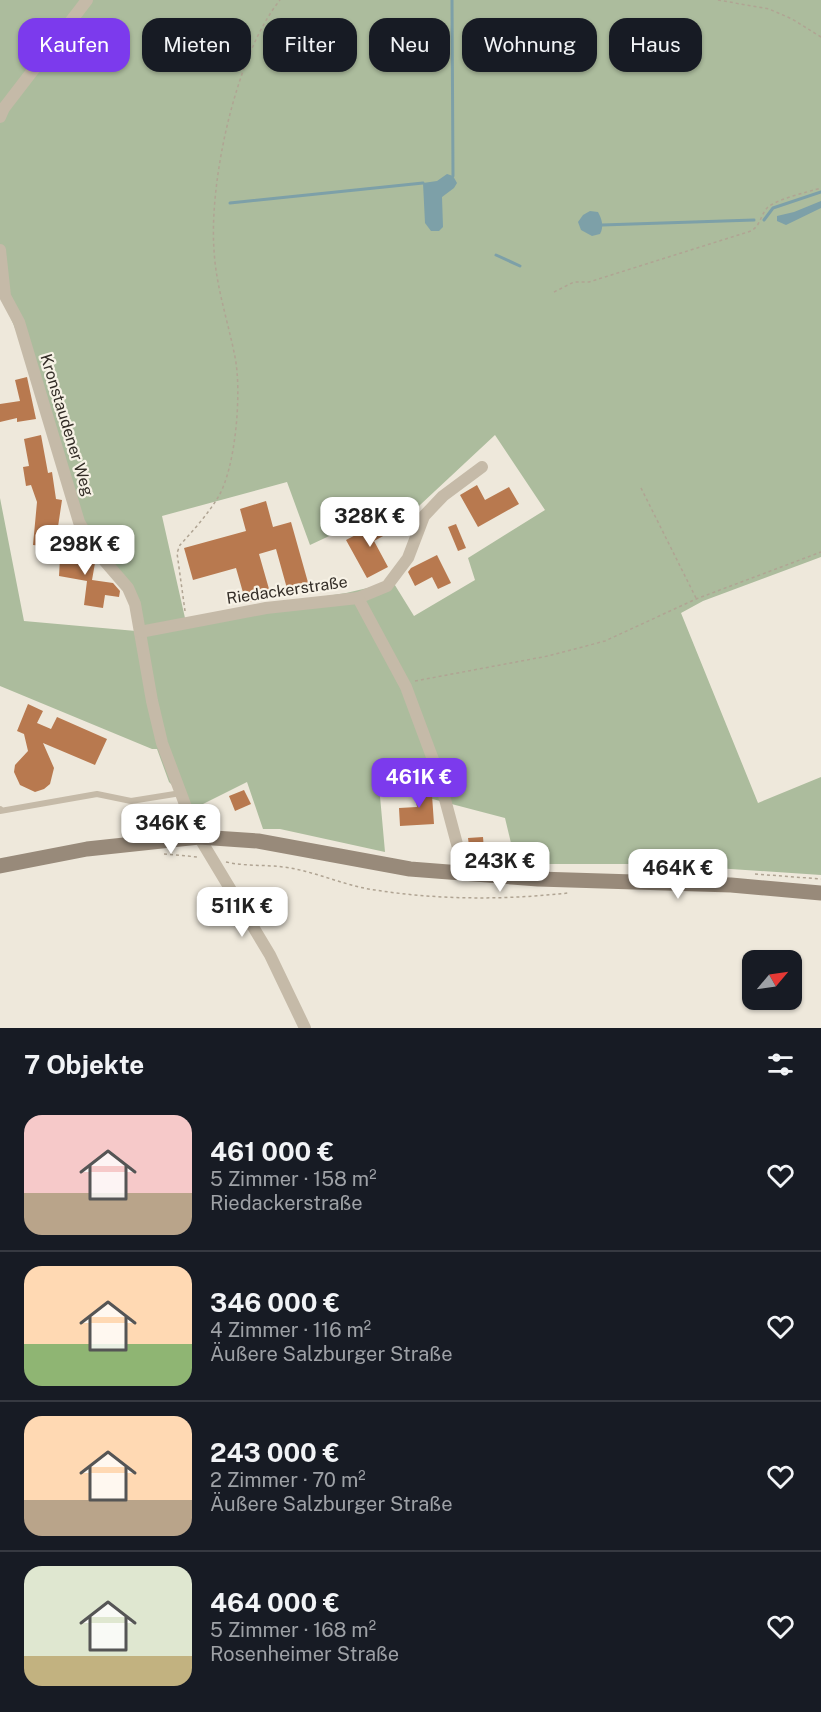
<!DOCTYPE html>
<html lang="de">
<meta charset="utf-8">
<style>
body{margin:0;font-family:"Public Sans",sans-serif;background:#242831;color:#f1f3f6;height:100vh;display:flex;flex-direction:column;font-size:22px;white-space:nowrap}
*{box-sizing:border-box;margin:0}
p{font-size:20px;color:#9ea1a6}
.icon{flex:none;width:33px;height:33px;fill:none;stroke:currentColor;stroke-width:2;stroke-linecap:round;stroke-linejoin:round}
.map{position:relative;height:1028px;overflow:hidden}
.sheet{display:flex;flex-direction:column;background:#171b24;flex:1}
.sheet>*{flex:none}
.top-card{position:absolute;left:18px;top:18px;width:786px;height:54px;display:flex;gap:12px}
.needle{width:39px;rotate:61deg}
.tools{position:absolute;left:742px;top:950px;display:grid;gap:12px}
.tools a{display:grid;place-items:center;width:60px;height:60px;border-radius:12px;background:#171b24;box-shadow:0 2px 4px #0004;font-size:30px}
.price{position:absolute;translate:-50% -51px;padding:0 14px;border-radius:12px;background:#fff;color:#222;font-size:20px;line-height:39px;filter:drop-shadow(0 2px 3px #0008)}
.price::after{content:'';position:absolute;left:50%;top:36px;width:18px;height:14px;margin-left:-9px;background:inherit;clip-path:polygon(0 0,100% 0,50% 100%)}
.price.selected{background:#7c3aed;color:#fff}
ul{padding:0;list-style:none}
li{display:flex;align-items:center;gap:18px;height:150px;padding:0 24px}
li+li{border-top:2px solid #363941}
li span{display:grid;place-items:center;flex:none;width:168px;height:120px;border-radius:18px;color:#555}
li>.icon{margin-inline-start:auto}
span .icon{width:72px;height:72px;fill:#fffc;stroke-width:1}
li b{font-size:26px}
h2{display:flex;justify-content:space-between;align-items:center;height:72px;padding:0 24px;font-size:26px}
.pill{padding:0 21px;border-radius:18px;background:#171b24;box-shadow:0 2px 4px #0004;font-size:21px;line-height:54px}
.pill.selected{background:#7c3aed;color:#fff}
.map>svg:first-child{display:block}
.green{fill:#acbc9d;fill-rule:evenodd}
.water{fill:#7da0a8}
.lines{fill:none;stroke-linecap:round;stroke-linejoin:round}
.stream{stroke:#7da0a8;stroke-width:3}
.building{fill:#b8794f}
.path{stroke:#b0a493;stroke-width:1.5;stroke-dasharray:3 3;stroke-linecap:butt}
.service{stroke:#c5baa8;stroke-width:6}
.minor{stroke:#c5baa8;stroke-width:12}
.secondary{stroke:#988a7a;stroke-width:15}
.labels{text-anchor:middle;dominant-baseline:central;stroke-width:4.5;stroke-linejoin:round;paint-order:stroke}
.street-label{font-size:16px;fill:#332d27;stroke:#f7f2e6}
</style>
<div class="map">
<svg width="821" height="1028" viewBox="0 0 821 1028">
<rect width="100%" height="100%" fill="#eee8db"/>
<!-- green -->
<path class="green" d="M0,0H821V557L703,601L681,613L758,803L821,777V875L656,864H516L505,818L379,785L385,852L280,829H263L247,782L195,808L169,782L157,749H152L0,686V498L24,621L136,631L128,589L94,553L24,349L0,293ZM495,435L545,510L468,558L475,580L414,616L393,582L346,593L185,618L162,516L287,482L310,545L400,503L405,519Z"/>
<!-- water -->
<g class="water">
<polygon points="447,174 453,176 457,183 454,188 442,197 443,227 439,231 431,231 425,223 423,183 437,181"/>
<polygon points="821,201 821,208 786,225 777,221 777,216 794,212"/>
<path d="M590,211L598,212C602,219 604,227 600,234L592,236L581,230L578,222L583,215Z"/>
</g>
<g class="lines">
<!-- stream -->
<g class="stream">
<polyline points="452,0 453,176"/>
<polyline points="230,203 423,183"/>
<polyline points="764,220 773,208 821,192"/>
<polyline points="602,225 754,220"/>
<polyline points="496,255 520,266"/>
</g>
</g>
<!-- building -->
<g class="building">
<polygon points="27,377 36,419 17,422 17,418 0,422 0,404 20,401 15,380"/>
<polygon points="41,435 48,473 52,472 56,499 62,500 56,540 44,539 43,546 33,545 37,502 31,485 26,486 23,467 29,466 24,439"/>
<polygon points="477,485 485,500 509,487 519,504 478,527 460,495"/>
<polygon points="266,501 273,527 291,522 309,586 288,592 276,549 259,554 271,596 246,603 236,568 193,580 184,548 246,531 240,509"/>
<polygon points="388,518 394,530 374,541 388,567 367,578 346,540"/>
<polygon points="456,524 466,548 458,551 448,527"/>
<polygon points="61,540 76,542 74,555 81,556 81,561 95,563 92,580 113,583 120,591 119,597 105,595 103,608 84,605 87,581 59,576"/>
<polygon points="437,555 451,583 438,589 432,577 415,586 408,572 411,568"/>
<polygon points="28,704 43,711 37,723 51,729 57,717 107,739 95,765 43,743 54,768 50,784 44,789 35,792 20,785 14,772 15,765 28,751 24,734 17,731"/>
<polygon points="433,785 435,794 432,795 434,824 400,826 399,808 417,807 413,789"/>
<polygon points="244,790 251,804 235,811 229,796"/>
<polygon points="483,837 485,862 471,863 468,838"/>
</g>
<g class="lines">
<!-- path -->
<g class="path">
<polyline points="718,0 769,9 792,19 821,37"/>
<path d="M554,292L574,282H589L751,231C761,225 760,216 767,208C776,199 808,192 821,188"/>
<polyline points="641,488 696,598"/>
<path d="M185,611L177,553L180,545C193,531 207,515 217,499C236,470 242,391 235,357C228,321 216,287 214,250C209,181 236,54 280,0"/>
<polyline points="415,681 548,656 605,641 696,599 821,552"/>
<polyline points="166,826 170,826 169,818"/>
<polyline points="128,831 159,819 177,816"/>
<polyline points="164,854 198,857"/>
<path d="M226,862C248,867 268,864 290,868C319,873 346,886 375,890C438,900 505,900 568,893"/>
<polyline points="755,874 821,879"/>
</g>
<!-- service -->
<polyline class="service" points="0,809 0,811 97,794 131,801 181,793"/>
<!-- minor -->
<g class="minor">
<polyline points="0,117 4,108 87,0"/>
<polyline points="0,250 5,296 19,322 79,522 96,551 128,588 135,604 152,701 162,743 189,815 199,837 270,955 305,1028"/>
<polyline points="358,598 387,586 408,558 424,516 443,496 482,467"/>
<polyline points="140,632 266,608 358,598 406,687 438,773 465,874"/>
</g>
<!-- secondary -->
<polyline class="secondary" points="0,866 87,849 199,837 258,841 410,869 538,879 731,885 821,893"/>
</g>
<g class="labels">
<!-- street labels -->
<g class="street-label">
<text transform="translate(67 425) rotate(73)">Kronstaudener Weg</text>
<text transform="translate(287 590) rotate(-8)">Riedackerstraße</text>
</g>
</g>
</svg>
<div class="tools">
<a><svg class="needle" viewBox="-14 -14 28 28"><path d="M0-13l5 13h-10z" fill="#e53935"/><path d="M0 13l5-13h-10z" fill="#9ea1a6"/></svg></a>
</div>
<b class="price" style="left:370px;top:548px">328K €</b>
<b class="price" style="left:85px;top:576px">298K €</b>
<b class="price selected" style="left:419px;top:809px">461K €</b>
<b class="price" style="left:171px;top:855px">346K €</b>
<b class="price" style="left:500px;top:893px">243K €</b>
<b class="price" style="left:678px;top:900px">464K €</b>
<b class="price" style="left:242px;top:938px">511K €</b>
<div class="top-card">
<a class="pill selected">Kaufen</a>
<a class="pill">Mieten</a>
<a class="pill">Filter</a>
<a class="pill">Neu</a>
<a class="pill">Wohnung</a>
<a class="pill">Haus</a>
</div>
</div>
<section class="sheet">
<h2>7 Objekte<svg class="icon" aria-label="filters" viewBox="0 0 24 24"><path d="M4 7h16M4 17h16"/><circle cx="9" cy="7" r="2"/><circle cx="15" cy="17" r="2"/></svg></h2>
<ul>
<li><span style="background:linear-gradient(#f6c9c9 65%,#b9a48a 0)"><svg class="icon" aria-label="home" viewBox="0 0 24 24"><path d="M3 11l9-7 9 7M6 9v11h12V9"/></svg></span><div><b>461 000 €</b><p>5 Zimmer · 158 m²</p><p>Riedackerstraße</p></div><svg class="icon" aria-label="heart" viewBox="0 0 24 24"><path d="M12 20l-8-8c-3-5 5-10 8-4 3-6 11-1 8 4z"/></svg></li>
<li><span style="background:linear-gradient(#ffd9b3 65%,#8fb573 0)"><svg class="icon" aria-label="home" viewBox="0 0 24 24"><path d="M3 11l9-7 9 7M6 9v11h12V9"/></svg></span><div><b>346 000 €</b><p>4 Zimmer · 116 m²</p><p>Äußere Salzburger Straße</p></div><svg class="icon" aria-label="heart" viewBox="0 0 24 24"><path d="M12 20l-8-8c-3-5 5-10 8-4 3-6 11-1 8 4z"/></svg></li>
<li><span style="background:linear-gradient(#ffd9b3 70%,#b9a48a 0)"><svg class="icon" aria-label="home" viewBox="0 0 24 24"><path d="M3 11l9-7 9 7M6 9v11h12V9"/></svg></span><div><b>243 000 €</b><p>2 Zimmer · 70 m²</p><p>Äußere Salzburger Straße</p></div><svg class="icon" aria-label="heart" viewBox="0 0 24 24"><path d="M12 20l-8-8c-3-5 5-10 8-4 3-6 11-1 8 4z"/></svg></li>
<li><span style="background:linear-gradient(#dfe7d0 75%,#c2b280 0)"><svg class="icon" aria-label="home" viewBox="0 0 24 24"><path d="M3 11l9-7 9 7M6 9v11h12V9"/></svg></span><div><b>464 000 €</b><p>5 Zimmer · 168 m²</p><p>Rosenheimer Straße</p></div><svg class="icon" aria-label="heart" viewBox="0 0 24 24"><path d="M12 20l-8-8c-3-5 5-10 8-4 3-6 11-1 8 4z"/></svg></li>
</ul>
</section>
